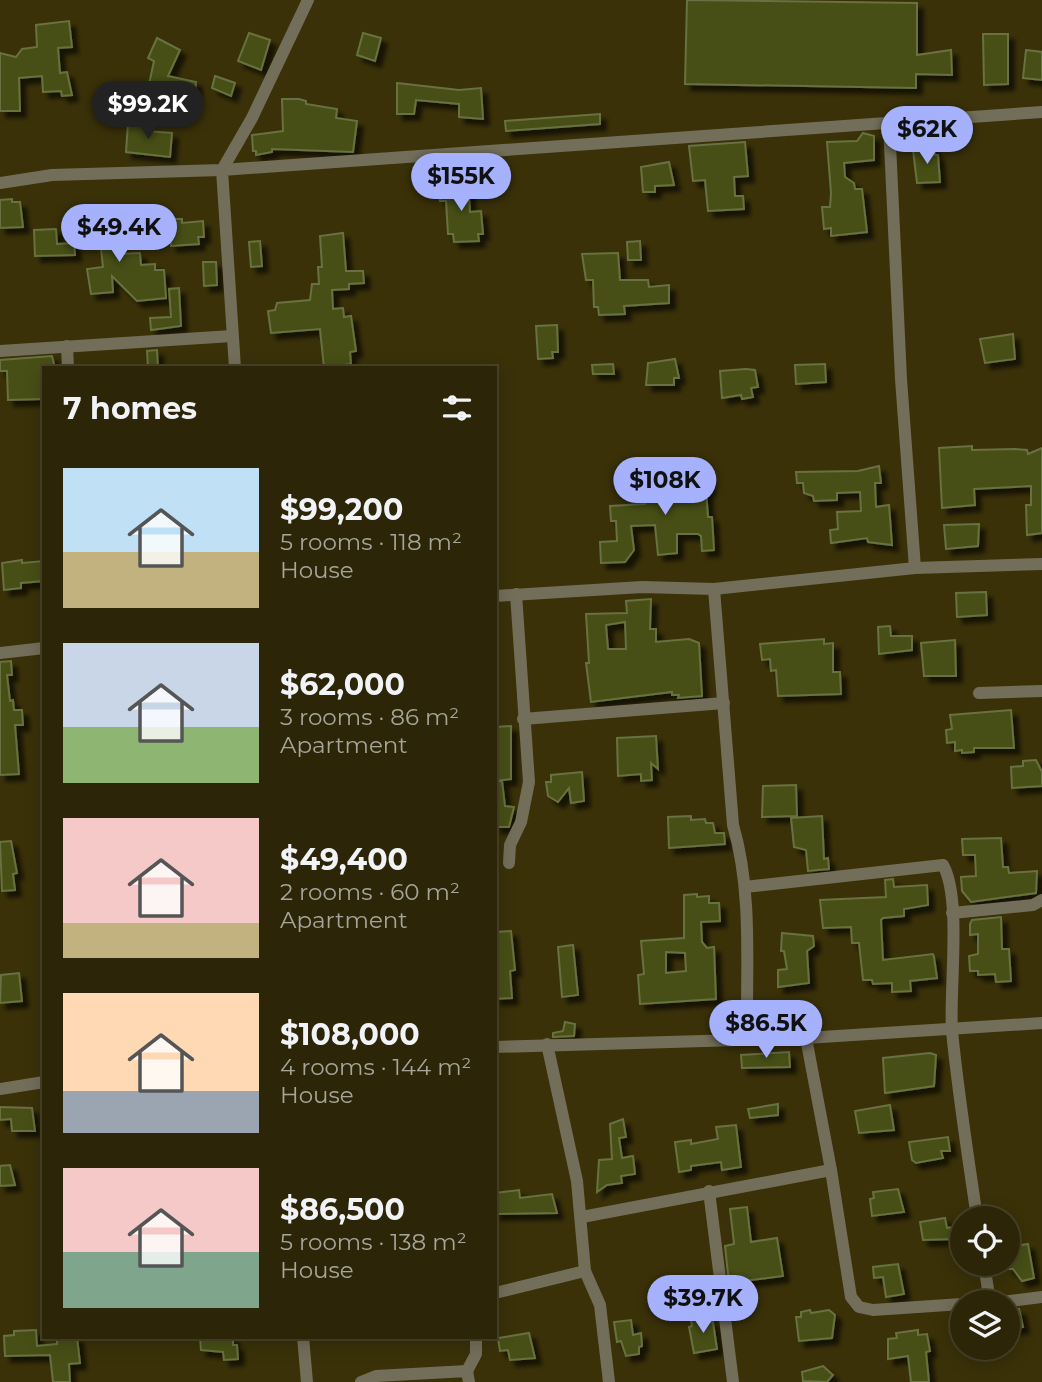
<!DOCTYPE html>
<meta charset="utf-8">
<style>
body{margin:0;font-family:Montserrat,sans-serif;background:#342d11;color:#f1f3f6;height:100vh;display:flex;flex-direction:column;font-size:26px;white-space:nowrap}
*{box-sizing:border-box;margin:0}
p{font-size:23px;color:#a6a59b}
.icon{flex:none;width:38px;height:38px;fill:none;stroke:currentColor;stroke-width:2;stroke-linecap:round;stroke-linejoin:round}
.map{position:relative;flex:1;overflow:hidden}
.panel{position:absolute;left:42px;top:366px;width:455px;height:973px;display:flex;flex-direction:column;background:#2c2507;border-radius:0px;box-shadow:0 4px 18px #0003,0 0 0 2px #484228}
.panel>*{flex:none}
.fabs{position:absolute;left:950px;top:1206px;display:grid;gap:14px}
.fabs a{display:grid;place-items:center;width:70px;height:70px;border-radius:50%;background:#2c2507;box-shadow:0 4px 18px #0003,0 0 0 2px #484228;font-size:35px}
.price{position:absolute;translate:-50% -60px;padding:0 16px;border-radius:24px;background:#a5b1fc;color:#111;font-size:23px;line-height:46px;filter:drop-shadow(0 2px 4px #0008)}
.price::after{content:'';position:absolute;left:50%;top:42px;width:21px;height:16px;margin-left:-10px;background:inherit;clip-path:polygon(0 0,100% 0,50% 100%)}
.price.selected{background:#222;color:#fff}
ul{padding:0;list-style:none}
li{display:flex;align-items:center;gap:21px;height:175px;padding:0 21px}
li span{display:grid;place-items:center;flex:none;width:196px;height:140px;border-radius:0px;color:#555}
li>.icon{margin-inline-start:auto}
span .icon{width:84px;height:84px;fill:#fffc;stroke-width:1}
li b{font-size:30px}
h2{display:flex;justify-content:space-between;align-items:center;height:84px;padding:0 21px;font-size:30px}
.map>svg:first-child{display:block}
.building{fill:#474f14;stroke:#68713f;stroke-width:2;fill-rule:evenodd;filter:url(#shadow)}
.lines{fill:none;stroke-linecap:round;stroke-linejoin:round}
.minor{stroke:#736e59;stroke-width:12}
</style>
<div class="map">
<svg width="1042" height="1382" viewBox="0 0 1042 1382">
<defs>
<filter id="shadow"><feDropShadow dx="6" dy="6" stdDeviation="2" flood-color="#0009"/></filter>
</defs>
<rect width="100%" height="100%" fill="#3a3109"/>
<!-- building -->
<g class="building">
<polygon points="687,0 917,3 917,55 951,50 952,75 916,74 916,88 685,84"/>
<polygon points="69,21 72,47 58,48 60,73 67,72 72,95 62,96 61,91 43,92 42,76 19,78 20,111 0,111 0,53 16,57 22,49 37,47 36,25"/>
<polygon points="249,33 270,40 261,70 238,61"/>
<polygon points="363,33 381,38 375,61 357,55"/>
<polygon points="983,34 1008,34 1008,84 984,85"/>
<polygon points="157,38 180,50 168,76 196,82 194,101 148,89 154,61 148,58"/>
<polygon points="1026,50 1042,52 1042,80 1023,78"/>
<polygon points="215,76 235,83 231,96 212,88"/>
<polygon points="397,83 459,90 481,88 483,119 459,117 459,104 416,100 414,114 397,114"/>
<polygon points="282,99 299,99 306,101 306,104 337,109 336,118 357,121 353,152 272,149 272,152 256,155 256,151 253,151 252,135 283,131"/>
<polygon points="600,114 600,124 506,131 505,121"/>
<polygon points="128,123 146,124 146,131 172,133 170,157 126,152"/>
<polygon points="863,133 874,136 874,160 844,163 845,177 854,183 855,189 862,189 867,232 831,236 831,228 824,229 822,207 830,207 831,193 827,142 857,141"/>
<polygon points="745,142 748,176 734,177 735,196 743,196 744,209 708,211 705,180 693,181 689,146"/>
<polygon points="934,148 935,155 938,155 940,182 917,183 913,150"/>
<polygon points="669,162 674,185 655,186 655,192 643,192 641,167"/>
<polygon points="468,182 470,212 481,211 483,234 478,234 479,241 454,242 453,234 448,234 446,201 440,201 439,184"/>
<polygon points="12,199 12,202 20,202 23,227 0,228 0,200"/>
<polygon points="93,213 98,215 99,219 111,218 113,246 120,246 120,254 140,253 141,265 155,264 155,270 164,270 166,298 137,301 112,276 113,292 91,294 87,269 103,267 100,240 79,241 78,230 80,214"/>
<polygon points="169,219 182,219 182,223 203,221 204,237 198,237 199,244 171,246"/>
<polygon points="56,229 57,244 74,243 75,255 35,256 34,230"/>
<polygon points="343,233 346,271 363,271 364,283 349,284 349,289 332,290 333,309 343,308 344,317 351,316 356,351 350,352 351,364 324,368 320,329 271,333 268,311 275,310 277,303 310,300 312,284 319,284 318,267 322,267 320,236"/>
<polygon points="260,241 262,266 251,267 249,242"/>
<polygon points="640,241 641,260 628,260 627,242"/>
<polygon points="618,253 620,280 648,280 649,287 669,285 669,303 624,306 625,314 599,315 598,307 594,307 593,280 586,280 582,254"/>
<polygon points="203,262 216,262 217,285 204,286"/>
<polygon points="179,288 181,326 151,330 150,318 171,317 169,289"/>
<polygon points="557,325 558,352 552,352 553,358 538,359 536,326"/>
<polygon points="1013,334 1015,359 985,363 980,339"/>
<polygon points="157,350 158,368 148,368 147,351"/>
<polygon points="52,356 55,368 44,368 44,399 8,400 7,371 0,371 0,360"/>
<polygon points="675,359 679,378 674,378 674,385 646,385 648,363"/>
<polygon points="613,364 614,374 593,374 592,365"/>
<polygon points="825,364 826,382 796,384 795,365"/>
<polygon points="746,369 755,370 758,387 751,388 753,397 742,399 741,395 722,398 720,371"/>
<polygon points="972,446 972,450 1015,449 1027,450 1028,454 1042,448 1042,533 1027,535 1026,505 1031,505 1031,486 974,489 975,505 942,508 939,448"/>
<polygon points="879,466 881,483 875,483 876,507 889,505 892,545 868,542 867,538 831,543 830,530 838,529 837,512 861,511 860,492 837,493 837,500 814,501 813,496 804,493 803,483 797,483 796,472 858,471"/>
<polygon points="703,467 704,479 708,479 709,490 706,490 708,517 712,517 714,550 702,551 701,536 698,534 677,534 677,553 658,555 655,525 631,526 634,550 625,562 601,563 600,542 617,541 616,521 611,521 610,506 645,504 644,497 663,495 665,476 674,476 673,471"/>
<polygon points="979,524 978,546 946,549 944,525"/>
<polygon points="22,560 22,563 44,561 44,581 21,583 21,588 4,590 2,563"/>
<polygon points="986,592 987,615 957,617 956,593"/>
<path d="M651,599L650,629H656V642L689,639L699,643L702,696L678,698L679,695H672V692L591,702L586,663H589L586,614L627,613L626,601ZM625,622L626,649H608L606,625Z"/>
<polygon points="890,626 891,636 912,636 912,650 879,654 878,627"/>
<polygon points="824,639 824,644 833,643 833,672 840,672 841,694 778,696 776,670 771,671 770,659 762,660 760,644"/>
<polygon points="955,640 956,676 924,676 921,643"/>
<polygon points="11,661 12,675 7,675 10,701 13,700 14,710 22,710 23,725 15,725 19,774 0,775 0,662"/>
<polygon points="1011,710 1014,748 974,748 974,752 962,753 962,750 955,751 955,742 947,743 946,730 952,729 950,715"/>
<polygon points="511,726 511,779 495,781 495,727"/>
<polygon points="656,736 658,769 651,763 652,780 641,781 641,774 618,776 617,738"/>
<polygon points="1036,760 1042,772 1042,786 1012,788 1011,767 1023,766 1023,761"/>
<polygon points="582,772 584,801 571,803 569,788 558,802 548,796 546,782 551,782 551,775"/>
<polygon points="495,781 502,781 505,806 514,807 509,827 495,827"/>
<polygon points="796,785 797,816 762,817 763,786"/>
<polygon points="691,816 691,820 705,819 706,823 713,823 715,833 724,833 725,844 669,848 668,817"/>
<polygon points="822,816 824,859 828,858 829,869 808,871 806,850 794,847 791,818"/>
<polygon points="1001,838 1003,867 1008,867 1009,873 1037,871 1036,893 971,902 962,891 961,877 976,876 975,855 963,855 962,839"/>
<polygon points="11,841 17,873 13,874 15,890 2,891 0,842"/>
<polygon points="893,879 894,887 927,885 928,905 904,909 904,916 883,918 881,920 883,960 933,954 934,957 937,978 910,981 911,991 892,992 892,983 873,984 872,980 863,980 859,943 852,943 851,927 823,928 820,900 886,897 885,880"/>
<path d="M697,894V897L709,896V903H719L720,921L701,922L702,942L707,948L714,947L716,999L640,1004L638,975L644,974L641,941L684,938V895ZM666,952L685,953L686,971L666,973Z"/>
<polygon points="1001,917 1002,949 1009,949 1011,981 996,982 995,974 978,975 978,971 970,971 969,956 978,954 978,934 970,935 970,924 972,920"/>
<polygon points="511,931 515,970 510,971 512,998 495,999 495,932"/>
<polygon points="782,933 813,936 814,946 807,951 809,983 778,987 778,970 787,969 784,951 781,951"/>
<polygon points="573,945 578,995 562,997 558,947"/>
<polygon points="19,973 22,1001 0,1003 1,975"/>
<polygon points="565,1022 575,1024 574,1036 553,1037 553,1033 563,1031"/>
<polygon points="789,1052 790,1067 742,1068 741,1055"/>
<polygon points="930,1053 936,1055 934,1086 885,1093 883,1058"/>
<polygon points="778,1104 778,1115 750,1118 748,1109"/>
<polygon points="890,1105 894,1130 859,1133 855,1111"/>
<polygon points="0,1107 32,1108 35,1131 12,1131 11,1119 0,1120"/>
<polygon points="623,1119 626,1137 619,1138 622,1158 633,1156 635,1174 621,1176 622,1183 607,1185 597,1192 599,1160 612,1159 610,1124"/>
<polygon points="736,1125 741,1167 722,1170 721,1162 691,1166 691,1170 679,1172 675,1142 691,1140 691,1144 718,1139 716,1127"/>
<polygon points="948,1137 950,1151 941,1151 943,1158 916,1163 912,1160 909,1142"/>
<polygon points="10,1165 15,1185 0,1186 0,1166"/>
<polygon points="898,1189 904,1212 872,1216 870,1199 874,1198 873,1192"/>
<polygon points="519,1190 520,1198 552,1194 557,1213 495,1214 495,1193"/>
<polygon points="747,1207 751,1242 777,1238 783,1276 729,1283 725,1246 734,1244 730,1209"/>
<polygon points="945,1218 947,1228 953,1227 955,1239 923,1240 920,1222"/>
<polygon points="1028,1244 1034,1278 1022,1281 1013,1269 1008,1269 1008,1247"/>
<polygon points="898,1264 904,1294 886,1297 883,1277 874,1278 873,1267"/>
<polygon points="1019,1309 1023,1327 1012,1329 1008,1325 1008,1311"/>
<polygon points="810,1310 811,1313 829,1310 835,1315 832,1338 799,1341 796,1317 801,1317 801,1312"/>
<polygon points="708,1317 709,1322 713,1322 717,1349 694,1353 689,1327 692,1326 691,1320"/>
<polygon points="631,1320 633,1335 641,1333 642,1346 639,1347 639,1354 626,1356 621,1341 617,1342 614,1322"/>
<polygon points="36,1330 37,1346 57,1344 57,1337 77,1337 80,1363 69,1364 70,1382 53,1382 50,1355 5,1356 4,1336 14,1335 14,1331"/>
<polygon points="918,1330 918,1335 927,1334 930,1351 926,1352 929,1382 911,1382 908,1356 888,1359 888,1339 897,1338 896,1333"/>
<polygon points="529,1333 535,1358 510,1360 508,1350 500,1351 498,1338"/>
<polygon points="200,1337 233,1337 233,1345 237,1345 238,1359 224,1360 223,1352 201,1350"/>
<polygon points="823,1366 833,1375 827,1382 803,1381 802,1372"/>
</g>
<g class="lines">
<!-- minor -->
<g class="minor">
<polyline points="889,122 901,379 915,568"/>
<polyline points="0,183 52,175 222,170 252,118 308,0"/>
<polyline points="67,346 68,368"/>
<polyline points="0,351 232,336"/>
<polyline points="235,368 222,170 1042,112"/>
<path d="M714,589L733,825C753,893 746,969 747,1039"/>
<polyline points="495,596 642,587 714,589 915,568 1042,564"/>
<polyline points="0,653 44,648"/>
<polyline points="979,693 1042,691"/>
<polyline points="523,719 724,703"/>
<polyline points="509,863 510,845 521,822 529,782 516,594"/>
<path d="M745,887L943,865C962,898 949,991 952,1031C958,1093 968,1156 977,1218"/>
<polyline points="952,913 1033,905 1042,900"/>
<polyline points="806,1038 831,1170 851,1297 859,1307 873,1310 962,1304"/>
<polyline points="547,1044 577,1181 585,1271 600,1305 609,1382"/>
<polyline points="495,1047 806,1038 1042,1023"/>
<polyline points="0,1089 44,1082"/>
<polyline points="709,1191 733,1382"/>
<polyline points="582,1217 831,1170"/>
<polyline points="984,1264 990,1302"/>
<polyline points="495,1293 585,1271"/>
<polyline points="1001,1302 1042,1297"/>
<polyline points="303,1337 307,1382"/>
<polyline points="467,1371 476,1354 476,1337"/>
<polyline points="361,1382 376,1376 467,1371 469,1382"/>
</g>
</g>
</svg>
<div class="fabs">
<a><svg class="icon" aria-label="locate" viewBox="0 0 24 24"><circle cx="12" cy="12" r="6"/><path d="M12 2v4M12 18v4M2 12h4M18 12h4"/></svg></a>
<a><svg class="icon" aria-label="layers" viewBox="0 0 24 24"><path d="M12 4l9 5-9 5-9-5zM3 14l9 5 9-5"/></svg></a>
</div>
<b class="price selected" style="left:148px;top:141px">$99.2K</b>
<b class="price" style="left:927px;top:166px">$62K</b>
<b class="price" style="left:461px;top:213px">$155K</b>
<b class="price" style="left:119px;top:264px">$49.4K</b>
<b class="price" style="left:665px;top:517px">$108K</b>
<b class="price" style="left:766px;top:1060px">$86.5K</b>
<b class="price" style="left:703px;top:1335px">$39.7K</b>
<section class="panel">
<h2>7 homes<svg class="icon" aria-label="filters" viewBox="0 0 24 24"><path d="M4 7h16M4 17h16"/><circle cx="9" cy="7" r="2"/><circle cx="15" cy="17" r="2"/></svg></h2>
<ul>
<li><span style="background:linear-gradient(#bfe0f5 60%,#c2b280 0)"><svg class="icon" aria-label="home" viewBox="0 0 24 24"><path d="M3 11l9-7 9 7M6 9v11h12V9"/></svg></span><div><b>$99,200</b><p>5 rooms · 118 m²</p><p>House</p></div></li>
<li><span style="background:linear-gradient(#c9d6e8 60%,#8fb573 0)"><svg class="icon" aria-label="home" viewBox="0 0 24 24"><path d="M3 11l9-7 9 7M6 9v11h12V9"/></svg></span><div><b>$62,000</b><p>3 rooms · 86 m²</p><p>Apartment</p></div></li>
<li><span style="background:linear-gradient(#f6c9c9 75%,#c2b280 0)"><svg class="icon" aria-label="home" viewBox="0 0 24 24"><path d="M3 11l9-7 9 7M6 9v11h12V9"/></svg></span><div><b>$49,400</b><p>2 rooms · 60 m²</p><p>Apartment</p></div></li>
<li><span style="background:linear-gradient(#ffd9b3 70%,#9aa5b1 0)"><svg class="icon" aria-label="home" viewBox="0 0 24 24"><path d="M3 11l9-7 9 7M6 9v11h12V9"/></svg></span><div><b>$108,000</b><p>4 rooms · 144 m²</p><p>House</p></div></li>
<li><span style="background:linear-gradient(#f6c9c9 60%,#7fa58c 0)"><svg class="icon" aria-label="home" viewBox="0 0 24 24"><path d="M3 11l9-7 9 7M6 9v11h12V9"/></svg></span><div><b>$86,500</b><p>5 rooms · 138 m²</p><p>House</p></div></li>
</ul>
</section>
</div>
